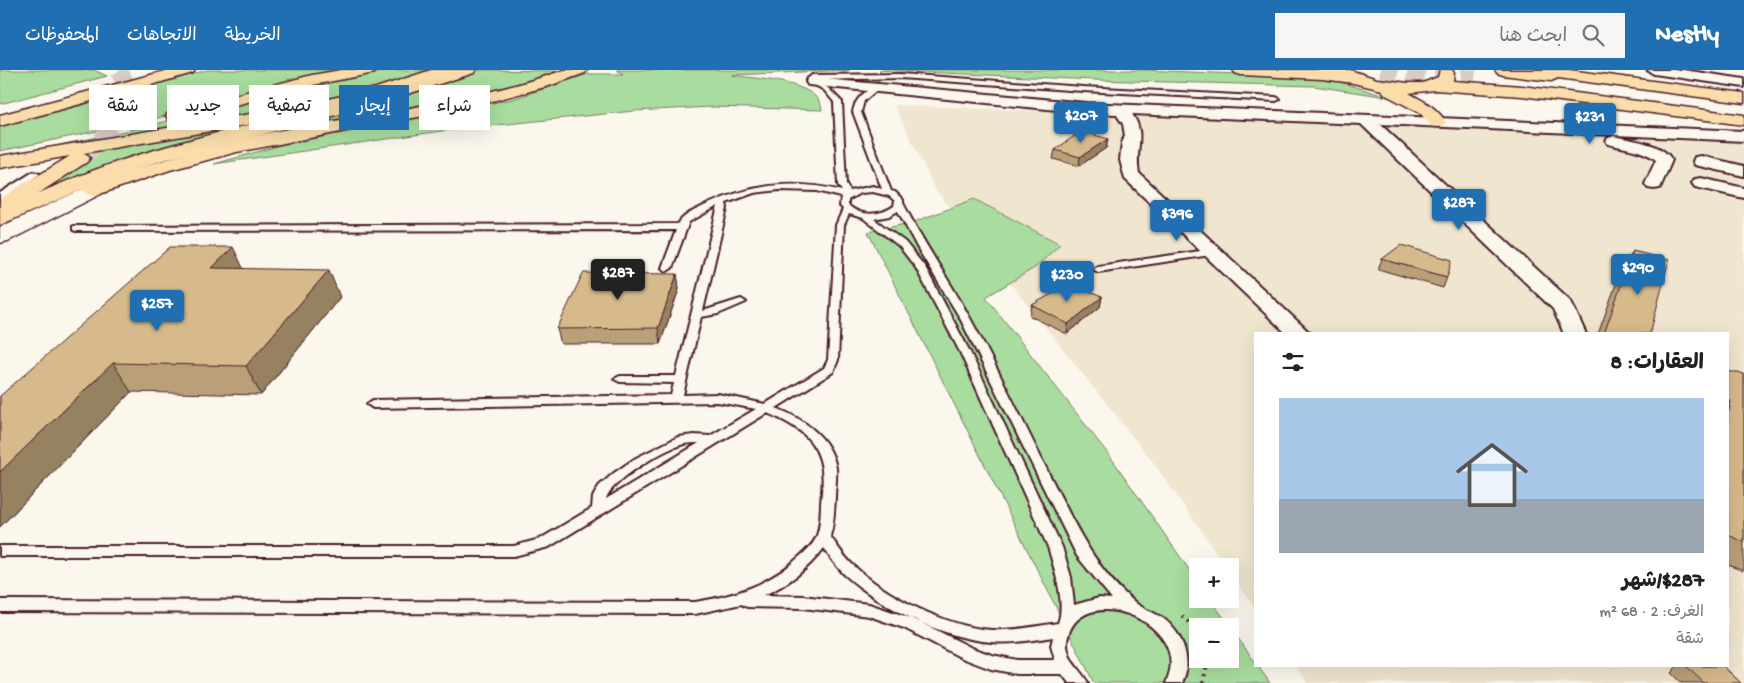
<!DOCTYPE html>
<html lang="ar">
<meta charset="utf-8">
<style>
body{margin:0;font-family:"Gochi Hand","Playpen Sans Arabic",sans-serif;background:#f6f6f6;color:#202124;direction:rtl;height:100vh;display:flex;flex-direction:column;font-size:19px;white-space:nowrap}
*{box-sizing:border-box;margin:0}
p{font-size:16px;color:#757577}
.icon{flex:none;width:28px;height:28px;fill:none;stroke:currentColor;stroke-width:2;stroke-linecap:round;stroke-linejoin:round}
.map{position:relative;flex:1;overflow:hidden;direction:ltr}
.panel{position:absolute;left:1254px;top:262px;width:475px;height:335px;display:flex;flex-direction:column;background:#fff;border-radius:0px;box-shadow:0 5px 20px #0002;direction:rtl}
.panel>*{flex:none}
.hud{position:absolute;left:15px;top:15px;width:475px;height:45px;direction:rtl;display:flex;gap:10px}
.controls{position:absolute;left:1189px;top:488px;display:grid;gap:10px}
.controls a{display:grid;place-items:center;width:50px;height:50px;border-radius:0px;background:#fff;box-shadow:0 5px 20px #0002;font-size:25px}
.price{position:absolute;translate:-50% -42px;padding:0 11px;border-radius:5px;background:#1f6fb2;color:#fff;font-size:16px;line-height:32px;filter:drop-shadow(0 1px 2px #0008)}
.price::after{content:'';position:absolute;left:50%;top:30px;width:15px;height:11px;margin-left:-8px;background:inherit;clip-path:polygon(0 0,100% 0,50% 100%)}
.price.active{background:#222;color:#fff}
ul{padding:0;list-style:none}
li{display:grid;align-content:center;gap:10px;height:265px;padding:0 25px}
li span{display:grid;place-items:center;height:155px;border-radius:0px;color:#555}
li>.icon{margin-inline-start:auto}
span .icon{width:90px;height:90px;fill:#fffc;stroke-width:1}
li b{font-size:21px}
h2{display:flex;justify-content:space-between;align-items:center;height:60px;padding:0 25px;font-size:21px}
.chip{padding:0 18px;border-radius:0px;background:#fff;box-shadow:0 5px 20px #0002;font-size:18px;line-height:45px}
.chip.active{background:#1f6fb2;color:#fff}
header{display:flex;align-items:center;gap:30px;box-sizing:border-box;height:70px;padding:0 25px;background:#1f6fb2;color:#fff}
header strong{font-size:24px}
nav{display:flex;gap:28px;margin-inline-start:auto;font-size:18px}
.search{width:350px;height:45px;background:#f6f6f6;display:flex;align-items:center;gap:12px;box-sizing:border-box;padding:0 18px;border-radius:0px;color:#757577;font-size:19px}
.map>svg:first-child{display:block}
.built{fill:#f0e5cf}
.green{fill:#a8dd9f;stroke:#797e65}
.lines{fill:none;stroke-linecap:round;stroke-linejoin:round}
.trunk-tunnel{stroke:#d8ccc5;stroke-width:18;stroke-dasharray:18 9;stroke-linecap:butt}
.service-casing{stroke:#4a1f2b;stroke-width:4}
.minor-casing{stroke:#4a1f2b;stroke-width:4}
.secondary-casing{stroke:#4a1f2b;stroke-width:3}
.primary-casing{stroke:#4a1f2b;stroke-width:3}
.trunk-casing{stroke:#4a1f2b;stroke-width:3}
.path{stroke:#4a1f2b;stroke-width:4;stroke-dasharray:2 5;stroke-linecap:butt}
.service{fill:#fbf7ec;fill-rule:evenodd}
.minor{fill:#fbf7ec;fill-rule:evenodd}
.secondary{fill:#fbf7ec;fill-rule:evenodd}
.primary{fill:#faddab;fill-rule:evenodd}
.trunk{fill:#faddab;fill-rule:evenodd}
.wall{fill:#b9a078;stroke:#4a1f2b}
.shaded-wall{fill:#968261;stroke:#4a1f2b}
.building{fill:#d7ba8b;stroke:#4a1f2b}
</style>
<header>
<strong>Nestly</strong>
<div class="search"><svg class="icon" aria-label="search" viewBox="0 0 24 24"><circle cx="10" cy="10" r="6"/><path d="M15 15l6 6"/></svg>ابحث هنا</div>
<nav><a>الخريطة</a><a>الاتجاهات</a><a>المحفوظات</a></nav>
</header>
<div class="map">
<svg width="1744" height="613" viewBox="0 0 1744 613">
<rect width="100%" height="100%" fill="#fbf7ec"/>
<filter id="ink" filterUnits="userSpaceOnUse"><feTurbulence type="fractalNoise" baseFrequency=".02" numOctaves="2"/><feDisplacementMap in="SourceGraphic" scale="10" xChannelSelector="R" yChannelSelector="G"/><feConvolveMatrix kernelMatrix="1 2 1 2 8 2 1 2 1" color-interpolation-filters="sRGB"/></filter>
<g filter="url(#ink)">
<!-- built -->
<polygon class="built" points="894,35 1744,69 1744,613 1307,613 1296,596 1728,596 1728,264 1255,264 1255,538 1230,502 1230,496 1226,496 1153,392 935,119"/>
<!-- green -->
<g class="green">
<polygon points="0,0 94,0 107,6 0,34"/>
<polygon points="207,0 354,0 292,13 127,56 137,36 142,18"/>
<polygon points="397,0 433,0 338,30 37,80 139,58 344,7"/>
<polygon points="478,0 564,1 515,17 136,99 227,71 430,18"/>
<path d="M617,0H850L732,5C753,9 820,10 822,40L712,37L634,41L449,60L214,94L281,75L513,29L588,4H623Z"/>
<polygon points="879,0 1142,0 1311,7 1337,11 1388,27 1314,16 1094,10"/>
<polygon points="119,25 113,42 97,61 0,81 0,57"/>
<polygon points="287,47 0,142 100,80"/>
<polygon points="974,129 1060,174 1036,197 986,227 1112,389 1197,511 1198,529 1210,529 1230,556 1198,556 1198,589 1230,589 1230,557 1255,592 1255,596 1258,596 1270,613 1094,613 868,162 914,152"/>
</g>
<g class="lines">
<!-- trunk-tunnel -->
<g class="trunk-tunnel">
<polyline points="1380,0 1475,9"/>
<polyline points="119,1 130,21"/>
<polyline points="80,88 97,75 120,51"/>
</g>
<!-- service casing -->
<g class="service-casing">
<g id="service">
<path d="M900,4L1083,17L1276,27L1280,29L1276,31L1083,21L900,8L813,10L828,18L842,32L846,115L850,121L873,116L882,119L853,42C855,29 863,23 874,17L879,18L864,31L861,42L891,121L895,122L903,130V133C923,173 949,209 970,248C998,299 1023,352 1049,404C1074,452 1094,500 1137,534C1145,540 1156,543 1164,549C1183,564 1193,591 1182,613H1166C1194,554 1087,512 1069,563C1067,569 1066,574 1068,581C1071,595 1082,601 1088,613H1069L1062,604H1017L991,599L962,588L904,558L869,546L803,538L747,537L741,534L695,544L0,542V530L695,532C734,526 769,515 798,488C805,482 812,476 816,468C822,454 820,437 822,422C827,378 806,359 767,343L549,477L514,486H0V476H514L540,469L592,438L593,427L599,416L614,403L636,388L678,367L694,365L710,366L756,339L718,332L373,338L367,334L373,330L671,325L674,313L620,312L614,309L620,306H676L718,136L689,152L672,198L667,201L662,198L676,160L76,161L73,160V156L678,154C684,144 696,140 706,135C752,114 793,109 842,121L838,115L834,32L824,20L806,10L812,5ZM779,120L817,121L841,127L840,136L843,139L836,155L828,290L824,298L765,334L718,324L683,325L701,247L718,244L746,232L741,229L703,241L727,138L726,133L754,123ZM873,122L889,126L895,131L894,136C880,146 861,147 848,135V130L860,123ZM898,141L917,177L960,248L1077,486L1112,529L1099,528L1074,535L1071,507L1062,477L970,282L925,197L905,172L874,149L889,146ZM849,144L863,148L899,176L916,198L960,282L1048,477C1054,497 1066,533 1058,553C1036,556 1014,561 992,560C947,557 887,527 854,496C845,488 838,477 830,466C834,454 834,441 835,428C835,418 837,408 836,398C831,367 802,348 776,338L833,302L838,290L844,155ZM699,373L606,429C612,410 664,379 684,374C689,373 694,373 699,373ZM824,478C830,488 837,497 845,505C881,537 944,569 992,572C1012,574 1033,570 1053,567L1051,576L1055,590H1017L992,585L972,578L914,549L869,534L803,526L764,525C787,515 808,499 824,478Z"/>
<polygon points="33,102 40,104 0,130 0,123"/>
<polygon points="1214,179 1219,182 1217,184 1098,202 1093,199 1098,196"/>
</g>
</g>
<!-- minor casing -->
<g class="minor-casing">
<g id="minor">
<polygon points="1647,0 1683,0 1744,9 1744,17 1654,4"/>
<path d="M813,8L1086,33L1744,61V71L1380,54L1571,231L1586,264H1564L1553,239L1361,54L1132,44C1147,65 1134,79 1139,103L1311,264H1287L1125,109L1120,90L1122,72L1125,66L1123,54L1116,44L1086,43L808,15L806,12L808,9Z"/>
<path d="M1614,66C1633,71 1661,72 1672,90L1660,118L1654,119L1648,118L1645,114L1656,90C1644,80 1623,78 1608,74L1606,71L1608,68Z"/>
<polygon points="1701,86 1744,96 1744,106 1695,95 1693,91 1695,87"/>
<polygon points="1701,108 1744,118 1744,128 1695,117 1692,113 1695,109"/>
</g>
</g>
<!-- secondary casing -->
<g class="secondary-casing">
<polygon id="secondary" points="94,114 101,116 104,120 101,124 8,171 0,173 0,157"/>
</g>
<!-- primary casing -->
<g class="primary-casing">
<path id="primary" d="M453,0H476L474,3L367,37L163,90L95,114L0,155V141C48,118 97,97 148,82C249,51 353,35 453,0Z"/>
</g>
<!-- trunk casing -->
<g class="trunk-casing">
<g id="trunk">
<polygon points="169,0 195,0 193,3 137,19 138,21 136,40 126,55 120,56 114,55 111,51 118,40 121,23 0,56 0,45"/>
<polygon points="341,0 377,0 375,3 313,15 175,51 169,50 166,46 169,42 312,5"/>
<polygon points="431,0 455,0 453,3 387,26 298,46 84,83 90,88 87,92 8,143 0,144 0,129 70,86 0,98 0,86 298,36 376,18"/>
<path d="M564,0H587L585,3L549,16L470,37L237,82L170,100L94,126L87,124L84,120L87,116C151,93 216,73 283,60C377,42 473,32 564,0Z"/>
<path d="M1233,0H1350L1377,9L1408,13H1423L1438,7L1440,0H1452L1454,3L1453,11L1522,16L1744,45V55L1522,26L1435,20L1409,23C1425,32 1435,36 1446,52L1443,56L1437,57L1431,56L1420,43L1384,24L1382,20L1353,13L1322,9L1241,5L1235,3Z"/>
<polygon points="1495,0 1569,0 1744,23 1744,33 1558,8 1551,11 1503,5 1497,3"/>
</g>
</g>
<!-- path -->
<g class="path">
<polyline points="1182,546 1198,561"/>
<polyline points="1203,613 1208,589"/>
</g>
<!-- service -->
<use href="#service" class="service"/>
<!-- minor -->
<use href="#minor" class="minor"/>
<!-- secondary -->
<use href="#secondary" class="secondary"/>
<!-- primary -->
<use href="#primary" class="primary"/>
<!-- trunk -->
<use href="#trunk" class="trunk"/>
</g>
<!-- wall -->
<g class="wall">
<polygon points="1108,69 1106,78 1079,96 1053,89 1055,80"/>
<polygon points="1633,181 1650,264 1598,264 1620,203"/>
<polygon points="1382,189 1447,207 1443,218 1378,199"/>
<polygon points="244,199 340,227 261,325 131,322 0,457 0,326"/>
<polygon points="677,204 679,219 660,274 561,274 557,259"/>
<polygon points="1102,227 1100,237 1067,264 1030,246 1032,235"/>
<polygon points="1728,302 1744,304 1744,500 1743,501 1728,495"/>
<polygon points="1677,596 1723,596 1741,613 1681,613 1671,603"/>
</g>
<!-- shaded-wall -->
<g class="shaded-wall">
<polygon points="1108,69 1106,78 1079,96 1080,87"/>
<polygon points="233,177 246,204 212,198"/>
<polygon points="329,200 340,227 261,325 246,296"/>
<polygon points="677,204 679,219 660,274 658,258"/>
<polygon points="1102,227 1100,237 1067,264 1068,254"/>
<polygon points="113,293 131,322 0,457 0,402"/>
</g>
<!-- building -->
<g class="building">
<polygon points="1081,61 1108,69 1080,87 1055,80"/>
<polygon points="1401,175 1452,190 1447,207 1382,189"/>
<polygon points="170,177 233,177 212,198 329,200 246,296 113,293 0,402 0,326"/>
<polygon points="1633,181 1669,190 1650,264 1604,264"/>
<polygon points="583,203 677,204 658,258 557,259"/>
<polygon points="1069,214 1102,227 1068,254 1032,235"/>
<polygon points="1728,302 1738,302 1744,304 1744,472 1728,465 1728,345 1731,331 1728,329"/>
<polygon points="1686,596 1723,596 1741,613 1704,613"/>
</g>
</g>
</svg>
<div class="controls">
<a>+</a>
<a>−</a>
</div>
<b class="price" style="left:1081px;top:74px">$207</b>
<b class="price" style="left:1590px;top:75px">$231</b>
<b class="price" style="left:1459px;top:161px">$287</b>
<b class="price" style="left:1177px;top:172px">$396</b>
<b class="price" style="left:1638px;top:226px">$290</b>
<b class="price active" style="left:618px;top:231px">$287</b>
<b class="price" style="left:1067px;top:233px">$230</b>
<b class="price" style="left:157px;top:262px">$257</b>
<div class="hud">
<a class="chip">شراء</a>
<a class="chip active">إيجار</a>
<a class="chip">تصفية</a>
<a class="chip">جديد</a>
<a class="chip">شقة</a>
</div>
<section class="panel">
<h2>العقارات: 8<svg class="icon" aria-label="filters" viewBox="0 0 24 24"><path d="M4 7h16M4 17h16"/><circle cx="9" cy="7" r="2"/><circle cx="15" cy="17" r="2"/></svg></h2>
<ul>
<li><span style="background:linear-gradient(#a9c7e8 65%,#9aa5b1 0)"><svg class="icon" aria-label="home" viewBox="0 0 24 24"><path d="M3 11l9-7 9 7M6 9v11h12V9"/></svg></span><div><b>$287/شهر</b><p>الغرف: 2 · 68 m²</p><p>شقة</p></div></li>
</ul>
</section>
</div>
